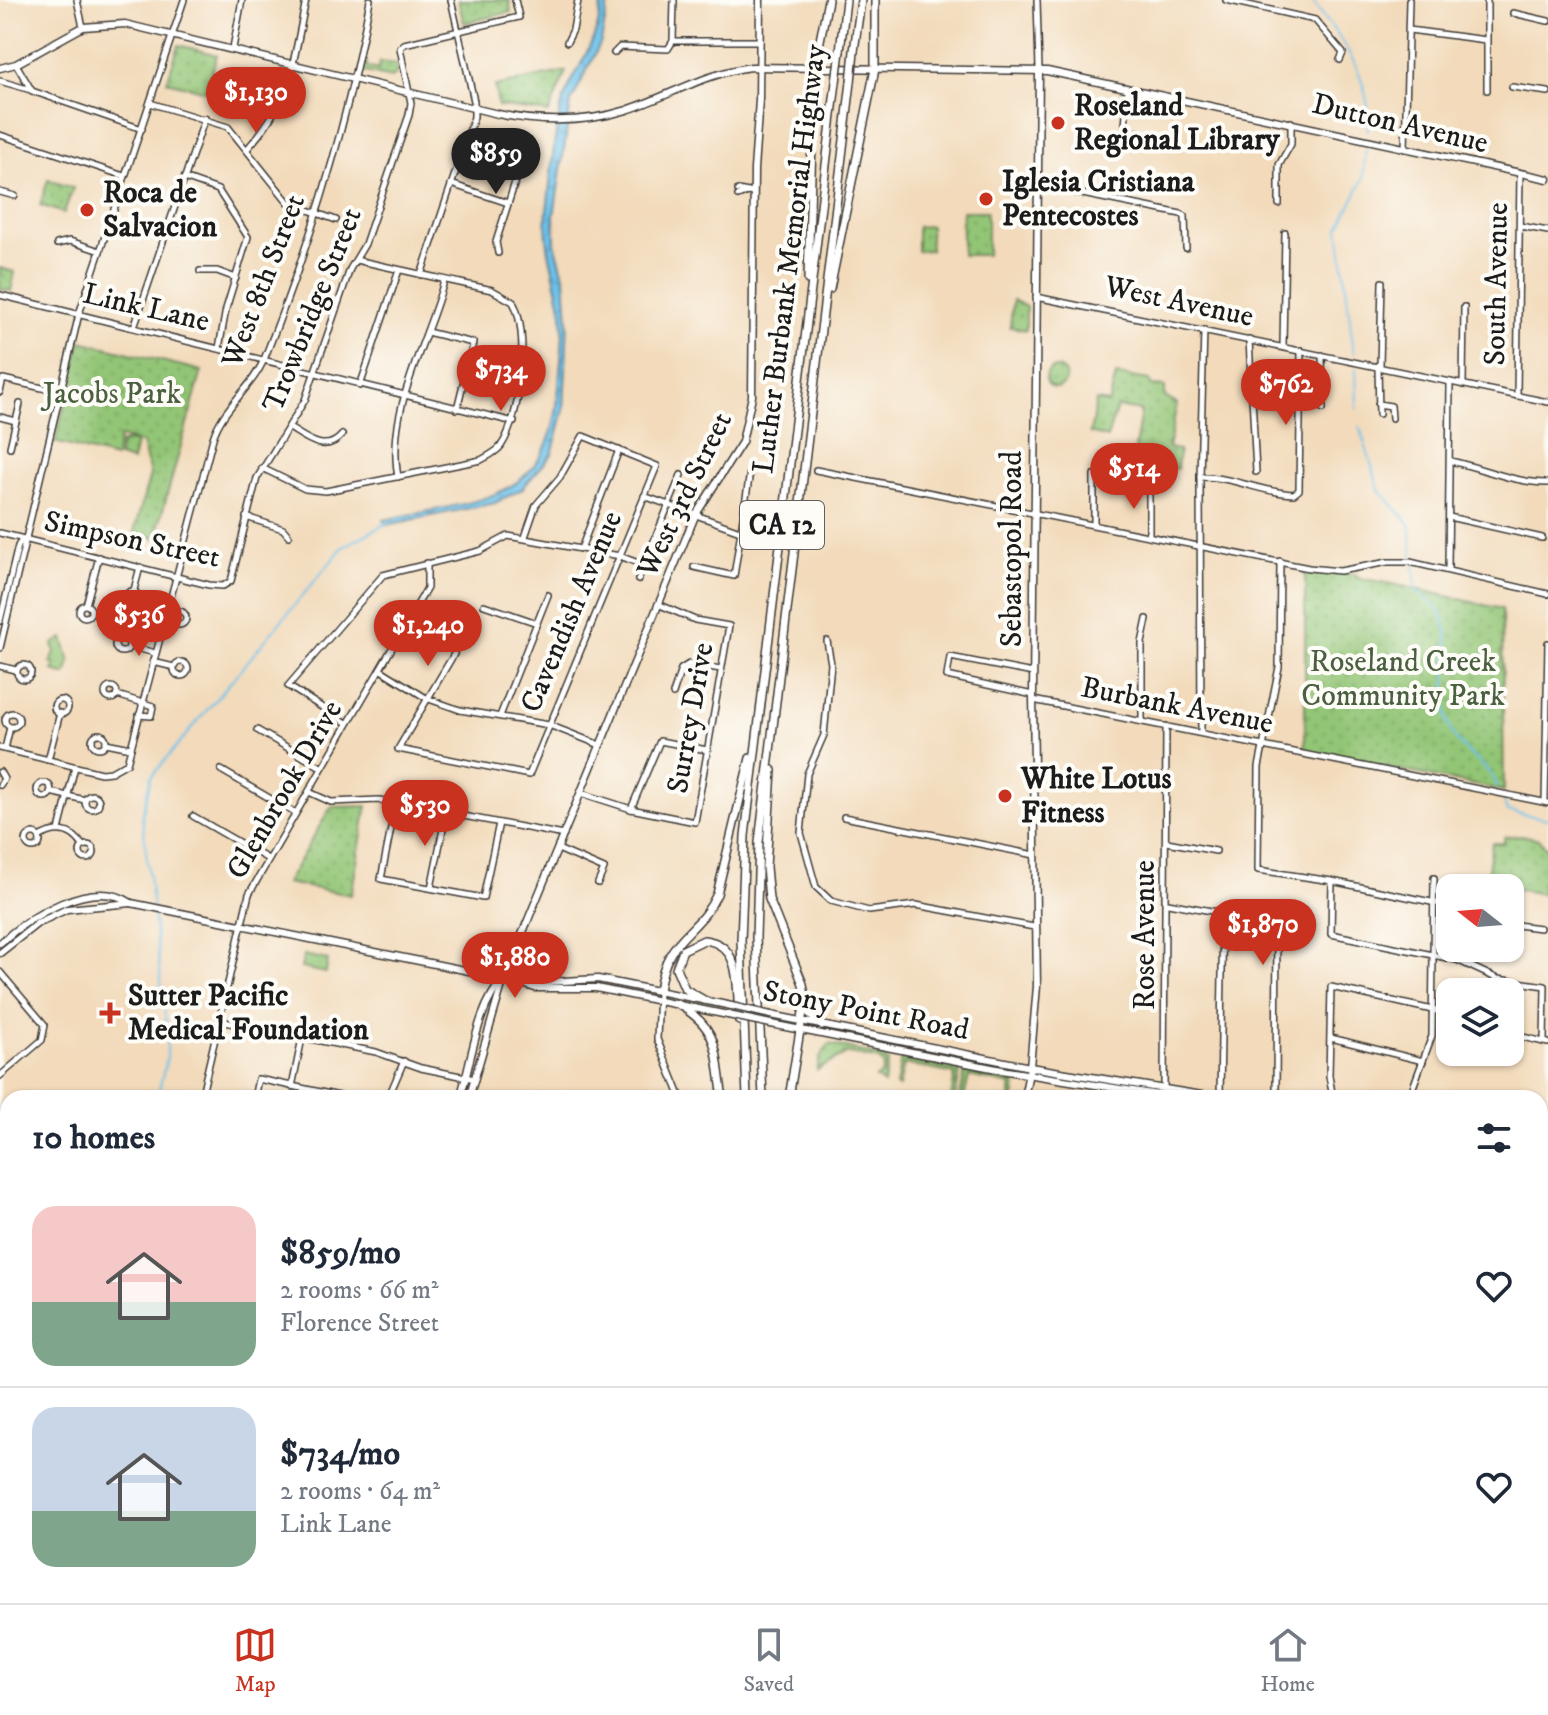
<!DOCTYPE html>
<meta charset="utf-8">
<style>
body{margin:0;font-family:"IM FELL DW Pica",serif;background:#f2f2f3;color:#1f2937;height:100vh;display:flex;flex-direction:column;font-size:30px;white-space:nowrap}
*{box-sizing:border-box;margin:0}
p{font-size:26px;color:#747a83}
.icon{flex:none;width:44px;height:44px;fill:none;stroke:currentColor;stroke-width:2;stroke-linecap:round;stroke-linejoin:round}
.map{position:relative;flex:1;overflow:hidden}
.side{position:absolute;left:0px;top:1090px;width:1548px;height:514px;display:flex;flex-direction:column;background:#fff;border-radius:24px 24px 0 0;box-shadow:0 2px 6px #0004}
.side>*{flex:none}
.needle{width:52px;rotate:287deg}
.fabs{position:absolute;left:1436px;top:874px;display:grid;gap:16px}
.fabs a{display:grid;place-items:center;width:88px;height:88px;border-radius:16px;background:#fff;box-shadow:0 2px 6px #0004;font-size:40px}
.price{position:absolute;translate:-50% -68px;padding:0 18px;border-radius:28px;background:#c8321e;color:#fff;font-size:26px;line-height:52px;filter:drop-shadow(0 2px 4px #0008)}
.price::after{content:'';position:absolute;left:50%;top:48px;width:24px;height:18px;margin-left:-12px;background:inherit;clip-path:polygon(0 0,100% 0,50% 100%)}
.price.on{background:#222;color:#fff}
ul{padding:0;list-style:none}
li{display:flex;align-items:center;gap:24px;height:200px;padding:0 32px}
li+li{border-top:2px solid #e0e1e3}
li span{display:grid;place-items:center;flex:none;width:224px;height:160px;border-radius:24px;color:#555}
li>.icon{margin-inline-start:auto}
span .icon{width:96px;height:96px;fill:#fffc;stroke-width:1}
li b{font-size:34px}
h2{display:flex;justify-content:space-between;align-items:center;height:96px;padding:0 32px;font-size:34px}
.tabs{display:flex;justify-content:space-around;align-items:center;height:112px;border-top:2px solid #e0e1e3;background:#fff;font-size:22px;color:#747a83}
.tabs a{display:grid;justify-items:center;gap:4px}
.tabs .on{color:#c8321e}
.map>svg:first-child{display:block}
.green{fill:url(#green-dots);stroke:#577048;stroke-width:2}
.pitch{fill:#92c575;stroke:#577048;stroke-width:2}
.water{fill:url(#water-ripples);stroke:#446e82;stroke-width:2}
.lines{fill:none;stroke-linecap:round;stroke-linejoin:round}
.stream{stroke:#6dc1e9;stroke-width:2}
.minor-casing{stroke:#3c3834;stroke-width:8}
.major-casing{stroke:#3c3834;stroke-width:9}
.highway-casing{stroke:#3c3834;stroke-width:10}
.minor{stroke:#fff;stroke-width:5}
.major{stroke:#fff;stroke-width:6}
.highway{stroke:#fff;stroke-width:7}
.major-bridge-casing{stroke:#3c3834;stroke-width:9;stroke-linecap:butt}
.highway-bridge-casing{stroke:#3c3834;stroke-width:10;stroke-linecap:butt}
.major-bridge{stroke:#fff;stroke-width:6}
.highway-bridge{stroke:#fff;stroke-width:7}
.poi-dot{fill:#c8321e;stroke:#fdfcf7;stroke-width:3}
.labels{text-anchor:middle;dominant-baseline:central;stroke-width:8;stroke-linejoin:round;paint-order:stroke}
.shield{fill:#fdfcf7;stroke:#605f5e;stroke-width:2}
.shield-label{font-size:28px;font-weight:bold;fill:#1c1c1c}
.poi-label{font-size:30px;font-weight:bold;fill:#1c1c1c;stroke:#fdfcf7;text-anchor:start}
.street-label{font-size:30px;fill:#1c1c1c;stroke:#fdfcf7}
.park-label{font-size:30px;fill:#4b6040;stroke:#fdfcf7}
</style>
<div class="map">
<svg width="1548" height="1603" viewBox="0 0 1548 1603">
<defs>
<pattern id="green-dots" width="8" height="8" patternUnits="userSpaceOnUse" patternTransform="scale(2)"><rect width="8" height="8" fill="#92c575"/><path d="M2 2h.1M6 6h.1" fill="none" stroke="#7da965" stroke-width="1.8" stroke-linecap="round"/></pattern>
<pattern id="water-ripples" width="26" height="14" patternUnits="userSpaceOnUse" patternTransform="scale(2)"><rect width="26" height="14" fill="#6dc1e9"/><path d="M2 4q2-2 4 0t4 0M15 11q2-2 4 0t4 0" fill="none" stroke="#5ea5c7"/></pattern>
</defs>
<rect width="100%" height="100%" fill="#fdfcf7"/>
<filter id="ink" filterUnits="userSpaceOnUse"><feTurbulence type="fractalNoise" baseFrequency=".0125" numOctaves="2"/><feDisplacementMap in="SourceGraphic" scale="16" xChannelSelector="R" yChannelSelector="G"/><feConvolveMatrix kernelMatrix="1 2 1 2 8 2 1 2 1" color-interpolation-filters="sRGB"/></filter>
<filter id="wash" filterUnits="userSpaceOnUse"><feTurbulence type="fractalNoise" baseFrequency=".006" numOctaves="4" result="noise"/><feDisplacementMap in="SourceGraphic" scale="32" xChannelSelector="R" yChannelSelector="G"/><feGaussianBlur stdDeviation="1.8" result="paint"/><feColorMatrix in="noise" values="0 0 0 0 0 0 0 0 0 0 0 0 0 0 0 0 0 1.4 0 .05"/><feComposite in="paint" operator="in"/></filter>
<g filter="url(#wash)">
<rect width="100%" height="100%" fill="#f2daba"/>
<!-- green -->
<g class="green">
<polygon points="458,0 509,0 511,12 464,23"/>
<polygon points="179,45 217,55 206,91 167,81"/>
<polygon points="363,61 367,62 367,67 378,70 380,62 397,64 396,74 391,78 361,71"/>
<polygon points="566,71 549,113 498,106 495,86"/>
<polygon points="48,180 73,188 64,213 40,205"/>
<rect x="962" y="211" width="25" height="44"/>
<polygon points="930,226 930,250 917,251 917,227"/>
<polygon points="0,268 15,272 11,291 0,289"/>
<polygon points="1013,300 1026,307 1026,330 1010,327"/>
<polygon points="81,341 202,371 155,538 134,532 150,475 142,443 120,437 115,458 55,442"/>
<circle cx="1056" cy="378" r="10"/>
<polygon points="1116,375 1150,380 1151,386 1165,387 1165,397 1177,404 1168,448 1179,450 1177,469 1145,461 1135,448 1141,411 1117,407 1107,438 1090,433 1096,401 1109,403"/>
<polygon points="127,441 136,443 132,461 118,457 121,444"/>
<path d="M1305,572L1356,574L1357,578C1407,585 1453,598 1502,609L1504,791L1305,751Z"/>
<polygon points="367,806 351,895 286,883 331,807"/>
<polygon points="1521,835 1539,839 1548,850 1542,894 1486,883 1492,843 1504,843 1504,837"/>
<polygon points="830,1044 883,1057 888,1062 884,1084 876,1078 882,1074 884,1065 879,1060 848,1053 817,1070 820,1057"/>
<polygon points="901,1059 960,1071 955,1098 951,1098 955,1074 904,1064 899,1087 896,1086"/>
<polygon points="965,1072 1013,1082 1016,1086 1014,1098 1010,1098 1012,1085 969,1076 964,1098 960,1097"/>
</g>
<!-- pitch -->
<g class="pitch">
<polygon points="63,638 70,662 66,675 53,671 55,665 51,663 55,652 53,644"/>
<polygon points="304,955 328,960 326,973 301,968"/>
</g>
<!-- water -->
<path class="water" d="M601,0H609L601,42L571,102L554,216L555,243L565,279L568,320L564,410L552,454L522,489L495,503L386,525L384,520C479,499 552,505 559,386C560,362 565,336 562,313C557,279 543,245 547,211C551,181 554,122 565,96C578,64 602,37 601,0Z"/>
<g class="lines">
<!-- stream -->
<g class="stream">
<path d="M1311,0C1341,38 1373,78 1368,130"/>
<polyline points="1354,354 1339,228 1363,180 1366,149"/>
<polyline points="1356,369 1357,409"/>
<path d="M1360,427L1379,490L1410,524L1416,590C1423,596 1434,603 1439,611C1459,640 1435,705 1453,735C1465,755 1488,763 1498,787"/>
<polyline points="1504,802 1507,811 1548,819"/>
<polyline points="157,1098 167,1057 167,1033 142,816 151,777 343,547 387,523"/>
<polyline points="60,1603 74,1596"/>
</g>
</g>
</g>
<g filter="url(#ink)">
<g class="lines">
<!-- minor casing -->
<g class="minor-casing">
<g id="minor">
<polyline points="77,0 83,27"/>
<polyline points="1037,0 1039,70"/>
<polyline points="1226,0 1315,20 1343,53 1340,60"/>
<polyline points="1487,0 1487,90"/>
<polyline points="1513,13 1548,21"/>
<polyline points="1409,30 1486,40"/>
<polyline points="673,41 674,0"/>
<polyline points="567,42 573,30 578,0"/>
<polyline points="233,48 242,0"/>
<polyline points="614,53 620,47 668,49 673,41 760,41"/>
<polyline points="16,64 32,91 142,129"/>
<polyline points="0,81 31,90"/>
<polyline points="1512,87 1548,92"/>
<polyline points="1128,89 1125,126 1129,133 1139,132"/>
<polyline points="150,103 228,127 289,203 336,220"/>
<polyline points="0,135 124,176"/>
<path d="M248,148C292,99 293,62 306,0"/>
<polyline points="1405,149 1409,0"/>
<polyline points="184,178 218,190 248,237 226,309 219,348"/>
<polyline points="451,184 508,203"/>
<polyline points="1038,185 1181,214 1185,216 1186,248"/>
<polyline points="738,190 753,193"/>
<polyline points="0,192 15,196"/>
<polyline points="738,196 748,192"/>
<polyline points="1279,204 1279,165 1291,144 1291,122"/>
<polyline points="1520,226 1548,231"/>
<polyline points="57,244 70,241 100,251"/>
<polyline points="498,253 496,242 528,141"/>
<polyline points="200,271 217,271 236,278"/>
<polyline points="421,275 474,117 474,101 451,0"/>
<polyline points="0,295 514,422"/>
<polyline points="1036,297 1548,402"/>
<polyline points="134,327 205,118"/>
<polyline points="427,332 473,343 457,409"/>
<polyline points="1249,340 1256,472"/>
<polyline points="1283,346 1285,233"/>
<polyline points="1322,355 1323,409"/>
<polyline points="1378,365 1379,414"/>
<polyline points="1380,366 1382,282"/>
<polyline points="1463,385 1464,307"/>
<polyline points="360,386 399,270"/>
<polyline points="0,392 3,379 60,392"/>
<polyline points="1517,396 1520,173"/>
<polyline points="1378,404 1391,406 1392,418"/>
<polyline points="0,417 16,421"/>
<path d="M291,429C307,439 326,454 342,435"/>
<polyline points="10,447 20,404"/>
<path d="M1450,461C1484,468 1513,483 1548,483"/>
<path d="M262,468L305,489L326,491L481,460C488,456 497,452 501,446C521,417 530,332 513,302L492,290L356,260"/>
<polyline points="816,470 1309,568 1340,571 1388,562 1410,562 1548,594"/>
<polyline points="1094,475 1094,523"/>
<path d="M398,477C386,410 427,344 444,281"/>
<path d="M1200,477C1232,476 1262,493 1294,494L1299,490L1301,350"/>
<polyline points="1149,486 1149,535"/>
<polyline points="644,496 740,531"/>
<polyline points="246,517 283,529 289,536"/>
<polyline points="1449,517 1542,538"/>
<polyline points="0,533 209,585 223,586 231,581 257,478 305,400 350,269 365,244 409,115 411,103 400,48 404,44 519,17 515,0"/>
<polyline points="581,549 619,450"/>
<polyline points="1280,561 1279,667 1259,767 1258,870 1332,881 1450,906"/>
<polyline points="694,567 734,576 750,472"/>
<polyline points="1448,570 1450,382"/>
<polyline points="638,580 681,475"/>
<polyline points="134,590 140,567"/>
<circle cx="132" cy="597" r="6"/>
<polyline points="86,605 99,557"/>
<polyline points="484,605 537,623"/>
<circle cx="85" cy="611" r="6"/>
<circle cx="179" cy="618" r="7"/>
<polyline points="0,621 18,546 22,540"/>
<circle cx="122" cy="645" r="7"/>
<polyline points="827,641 831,664 824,735 807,774 801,833 816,887 831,901 869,911 916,905 1034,927"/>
<polyline points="129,646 155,653"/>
<polyline points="0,648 79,314 184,0"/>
<polyline points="454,654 398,749 529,775 657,466 583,436 560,477 536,505 525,537"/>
<polyline points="153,662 174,667"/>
<circle cx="181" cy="669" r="7"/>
<circle cx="24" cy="672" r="7"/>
<polyline points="0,666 16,670"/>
<polyline points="381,670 426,698 460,710 549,725 600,745"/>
<circle cx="111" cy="693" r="6"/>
<polyline points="673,694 681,669 689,664 721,669"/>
<polyline points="117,695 153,706 151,716 139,715"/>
<polyline points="1033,695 947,676 950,657 1033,673"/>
<polyline points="1033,700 1548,803"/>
<circle cx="61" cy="707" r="7"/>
<circle cx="12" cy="720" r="7"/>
<polyline points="500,716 548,595"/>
<polyline points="1142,721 1142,643 1147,619"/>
<polyline points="347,723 288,686 383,575 480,551 508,536 620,556 643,565"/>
<polyline points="257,730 321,767"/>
<polyline points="1201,733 1200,477 1204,330"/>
<circle cx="99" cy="741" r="7"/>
<polyline points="106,743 131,748"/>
<path d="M0,748L101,773L111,772L127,763L213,438C223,406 253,388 265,357C311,242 348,121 370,0"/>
<polyline points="5,749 10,727"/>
<polyline points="48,760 60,713"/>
<polyline points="221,770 295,813"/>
<polyline points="0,772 4,779 0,785"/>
<circle cx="44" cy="790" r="7"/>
<polyline points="50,792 85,800"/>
<polyline points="309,792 331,802 379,800 564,835"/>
<polyline points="581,793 631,809 695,822 729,626 695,620 658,604"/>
<circle cx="92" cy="802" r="7"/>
<polyline points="1545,802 1548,643"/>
<polyline points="396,803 381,879 483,898 499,823"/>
<polyline points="631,809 660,741 707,750"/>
<polyline points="193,816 268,859"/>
<polyline points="844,817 1035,855"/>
<polyline points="59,830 75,767"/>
<circle cx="33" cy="841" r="7"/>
<path d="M39,837C56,827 72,829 83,846"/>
<polyline points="1167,842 1216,851"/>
<circle cx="87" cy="852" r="7"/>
<polyline points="558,849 604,869 598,883"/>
<polyline points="1332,881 1331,934 1457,960 1498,979 1545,986 1544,1042"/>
<polyline points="431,888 446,814"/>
<polyline points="1168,903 1277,923 1276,1098"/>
<polyline points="1510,924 1540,928"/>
<polyline points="0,972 45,1025 42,1040 0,1076"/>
<polyline points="659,991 657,1039 681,1098"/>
<polyline points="220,1021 376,1052 421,1068 475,1079"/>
<polyline points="1510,1034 1548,1043"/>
<polyline points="1331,1038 1423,1061"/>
<polyline points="292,1087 302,1038"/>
<polyline points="1164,1093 1166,726"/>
<polyline points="201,1098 249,894 427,588 427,563"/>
<polyline points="254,1098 258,1079 349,1098"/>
<polyline points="388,1098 404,1061"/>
<polyline points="1220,1098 1223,911"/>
<polyline points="1333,1098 1329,1076 1331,987 1450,1014"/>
<polyline points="1409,1098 1432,1036 1434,878"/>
<polyline points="1540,1230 1548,1191"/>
<polyline points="1540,1284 1548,1285"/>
<polyline points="1548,1457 1548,1469"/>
<polyline points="413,1596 451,1603"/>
<polyline points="490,1596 522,1603"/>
<polyline points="151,1603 155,1596"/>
<polyline points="234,1603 238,1598 258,1597 270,1603"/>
<polyline points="363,1603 364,1596"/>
<polyline points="373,1603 374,1596"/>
<polyline points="566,1603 568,1596"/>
<polyline points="647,1603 649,1596"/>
<polyline points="723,1603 725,1596"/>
<polyline points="809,1603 810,1596"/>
<polyline points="848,1603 850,1596"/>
</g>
</g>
<!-- major casing -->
<g class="major-casing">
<g id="major">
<path d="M0,68L16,64L83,27L125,24L498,114C541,123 585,123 627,110C669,96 706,73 751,67L1047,71L1548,179"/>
<polyline points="131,903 504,978 546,982 598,979 727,1005"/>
<path d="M0,943C29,917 92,876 131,903L67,909L38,923L0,953"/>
<polyline points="504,978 535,988 596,988 728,1015"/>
<polyline points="771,1015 1030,1067 1220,1098"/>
<polyline points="771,1024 1007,1071 1177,1098"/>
<path d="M460,1098C472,1061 476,1008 504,978"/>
<polyline points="469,1098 504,978 695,516 742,442 752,396 754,169 759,100 760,0"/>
<polyline points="1024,1098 1030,1067 1037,986 1033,695 1039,70"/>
<polyline points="1540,1166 1548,1168"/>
<polyline points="1540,1174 1548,1175"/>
<polyline points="186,1603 189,1596"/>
<polyline points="197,1603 200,1596"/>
<polyline points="923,1603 925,1596"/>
</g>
</g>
<!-- highway casing -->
<g class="highway-casing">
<g id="highway">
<polyline points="840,51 846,0"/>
<polyline points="854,51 861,0"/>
<polyline points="808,280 814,71 828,0"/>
<polyline points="830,289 875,69 875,0"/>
<polyline points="772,770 766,867 769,899 803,984 808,1012 822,1026"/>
<path d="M659,991C666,934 698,936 717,894L750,758"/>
<path d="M704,1000L685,989L676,968L683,950L704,940C744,944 736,991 739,1021"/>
<path d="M677,1004C721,1028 715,1052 723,1098"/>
<polyline points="747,1098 741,941 745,836 836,82"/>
<polyline points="763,1098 756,937 759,842 851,82"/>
<polyline points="789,1098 804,1006"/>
<polyline points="664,1603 665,1596"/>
<polyline points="679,1603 680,1596"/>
</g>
</g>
<!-- minor -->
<use href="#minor" class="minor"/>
<!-- major -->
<use href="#major" class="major"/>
<!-- highway -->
<use href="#highway" class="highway"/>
<!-- major-bridge casing -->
<g class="major-bridge-casing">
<g id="major-bridge">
<polyline points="727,1005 771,1015"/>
<polyline points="728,1015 771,1024"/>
</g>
</g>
<!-- highway-bridge casing -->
<g class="highway-bridge-casing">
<g id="highway-bridge">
<polyline points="836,82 840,51"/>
<polyline points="851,82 854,51"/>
</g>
</g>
<!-- major-bridge -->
<use href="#major-bridge" class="major-bridge"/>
<!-- highway-bridge -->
<use href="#highway-bridge" class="highway-bridge"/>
</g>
</g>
<!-- markers -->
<g class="poi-dot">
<circle cx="1058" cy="123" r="8"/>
<circle cx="986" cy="199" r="8"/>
<circle cx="87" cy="210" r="8"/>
<circle cx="1005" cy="796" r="8"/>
<path d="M106 1001h8v8h8v8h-8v8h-8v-8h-8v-8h8z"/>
</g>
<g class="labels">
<!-- shield labels -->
<rect class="shield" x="740" y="501" width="84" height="48" rx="6"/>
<g class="shield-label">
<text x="782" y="525">CA 12</text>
</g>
<!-- poi labels -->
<g class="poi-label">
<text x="1074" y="106">Roseland<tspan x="1074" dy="34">Regional Library</tspan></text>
<text x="1002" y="182">Iglesia Cristiana<tspan x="1002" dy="34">Pentecostes</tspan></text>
<text x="103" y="193">Roca de<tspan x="103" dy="34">Salvacion</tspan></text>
<text x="1021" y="779">White Lotus<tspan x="1021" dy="34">Fitness</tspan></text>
<text x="128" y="996">Sutter Pacific<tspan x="128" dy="34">Medical Foundation</tspan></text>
</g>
<!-- street labels -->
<g class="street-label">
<text transform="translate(1400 124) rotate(13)">Dutton Avenue</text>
<text transform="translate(790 259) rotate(-83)">Luther Burbank Memorial Highway</text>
<text transform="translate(264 281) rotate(-69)">West 8th Street</text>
<text transform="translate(1497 284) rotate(-89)">South Avenue</text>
<text transform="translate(1179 302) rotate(12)">West Avenue</text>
<text transform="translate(146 308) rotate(13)">Link Lane</text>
<text transform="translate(313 310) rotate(-68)">Trowbridge Street</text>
<text transform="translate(685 495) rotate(-64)">West 3rd Street</text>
<text transform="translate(132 540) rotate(12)">Simpson Street</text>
<text transform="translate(1012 549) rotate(-90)">Sebastopol Road</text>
<text transform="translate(572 612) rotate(-67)">Cavendish Avenue</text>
<text transform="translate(1177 706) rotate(11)">Burbank Avenue</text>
<text transform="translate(691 718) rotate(-80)">Surrey Drive</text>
<text transform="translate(285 790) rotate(-60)">Glenbrook Drive</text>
<text transform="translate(1145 935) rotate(-90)">Rose Avenue</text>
<text transform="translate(866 1011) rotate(11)">Stony Point Road</text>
</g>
<!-- park labels -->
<g class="park-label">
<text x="112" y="394">Jacobs Park</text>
<text x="1403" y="662">Roseland Creek<tspan x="1403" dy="34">Community Park</tspan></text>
</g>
</g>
</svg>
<div class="fabs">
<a><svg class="needle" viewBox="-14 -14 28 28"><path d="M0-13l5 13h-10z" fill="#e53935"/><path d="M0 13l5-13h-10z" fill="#747a83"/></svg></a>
<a><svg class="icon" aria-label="layers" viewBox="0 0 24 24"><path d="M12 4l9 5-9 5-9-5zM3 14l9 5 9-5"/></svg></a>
</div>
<b class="price" style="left:256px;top:135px">$1,130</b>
<b class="price on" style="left:496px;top:196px">$859</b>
<b class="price" style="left:501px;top:413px">$734</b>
<b class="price" style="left:1286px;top:427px">$762</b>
<b class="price" style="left:1134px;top:511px">$514</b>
<b class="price" style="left:139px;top:658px">$536</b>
<b class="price" style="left:428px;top:668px">$1,240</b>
<b class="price" style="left:425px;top:848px">$530</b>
<b class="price" style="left:1263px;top:967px">$1,870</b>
<b class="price" style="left:515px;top:1000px">$1,880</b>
<section class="side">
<h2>10 homes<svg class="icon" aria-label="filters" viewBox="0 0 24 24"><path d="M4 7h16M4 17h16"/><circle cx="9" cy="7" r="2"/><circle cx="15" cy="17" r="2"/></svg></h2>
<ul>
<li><span style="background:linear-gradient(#f6c9c9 60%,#7fa58c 0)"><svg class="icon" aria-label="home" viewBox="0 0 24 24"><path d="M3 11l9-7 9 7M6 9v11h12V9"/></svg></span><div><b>$859/mo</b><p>2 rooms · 66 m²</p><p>Florence Street</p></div><svg class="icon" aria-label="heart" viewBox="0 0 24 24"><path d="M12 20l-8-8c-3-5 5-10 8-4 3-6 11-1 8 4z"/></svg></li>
<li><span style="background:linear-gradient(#c9d6e8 65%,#7fa58c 0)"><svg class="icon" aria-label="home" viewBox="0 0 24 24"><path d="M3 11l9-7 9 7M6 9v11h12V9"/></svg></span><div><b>$734/mo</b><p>2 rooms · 64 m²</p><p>Link Lane</p></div><svg class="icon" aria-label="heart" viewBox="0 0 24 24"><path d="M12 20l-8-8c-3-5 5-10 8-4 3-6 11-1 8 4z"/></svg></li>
</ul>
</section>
</div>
<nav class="tabs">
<a class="on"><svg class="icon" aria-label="map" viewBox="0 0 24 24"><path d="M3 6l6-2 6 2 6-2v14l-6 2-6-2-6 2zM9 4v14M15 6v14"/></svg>Map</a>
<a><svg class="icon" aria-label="saved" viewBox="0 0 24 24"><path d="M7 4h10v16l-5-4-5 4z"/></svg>Saved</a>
<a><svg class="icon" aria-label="home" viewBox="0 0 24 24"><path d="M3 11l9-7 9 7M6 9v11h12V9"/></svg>Home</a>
</nav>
